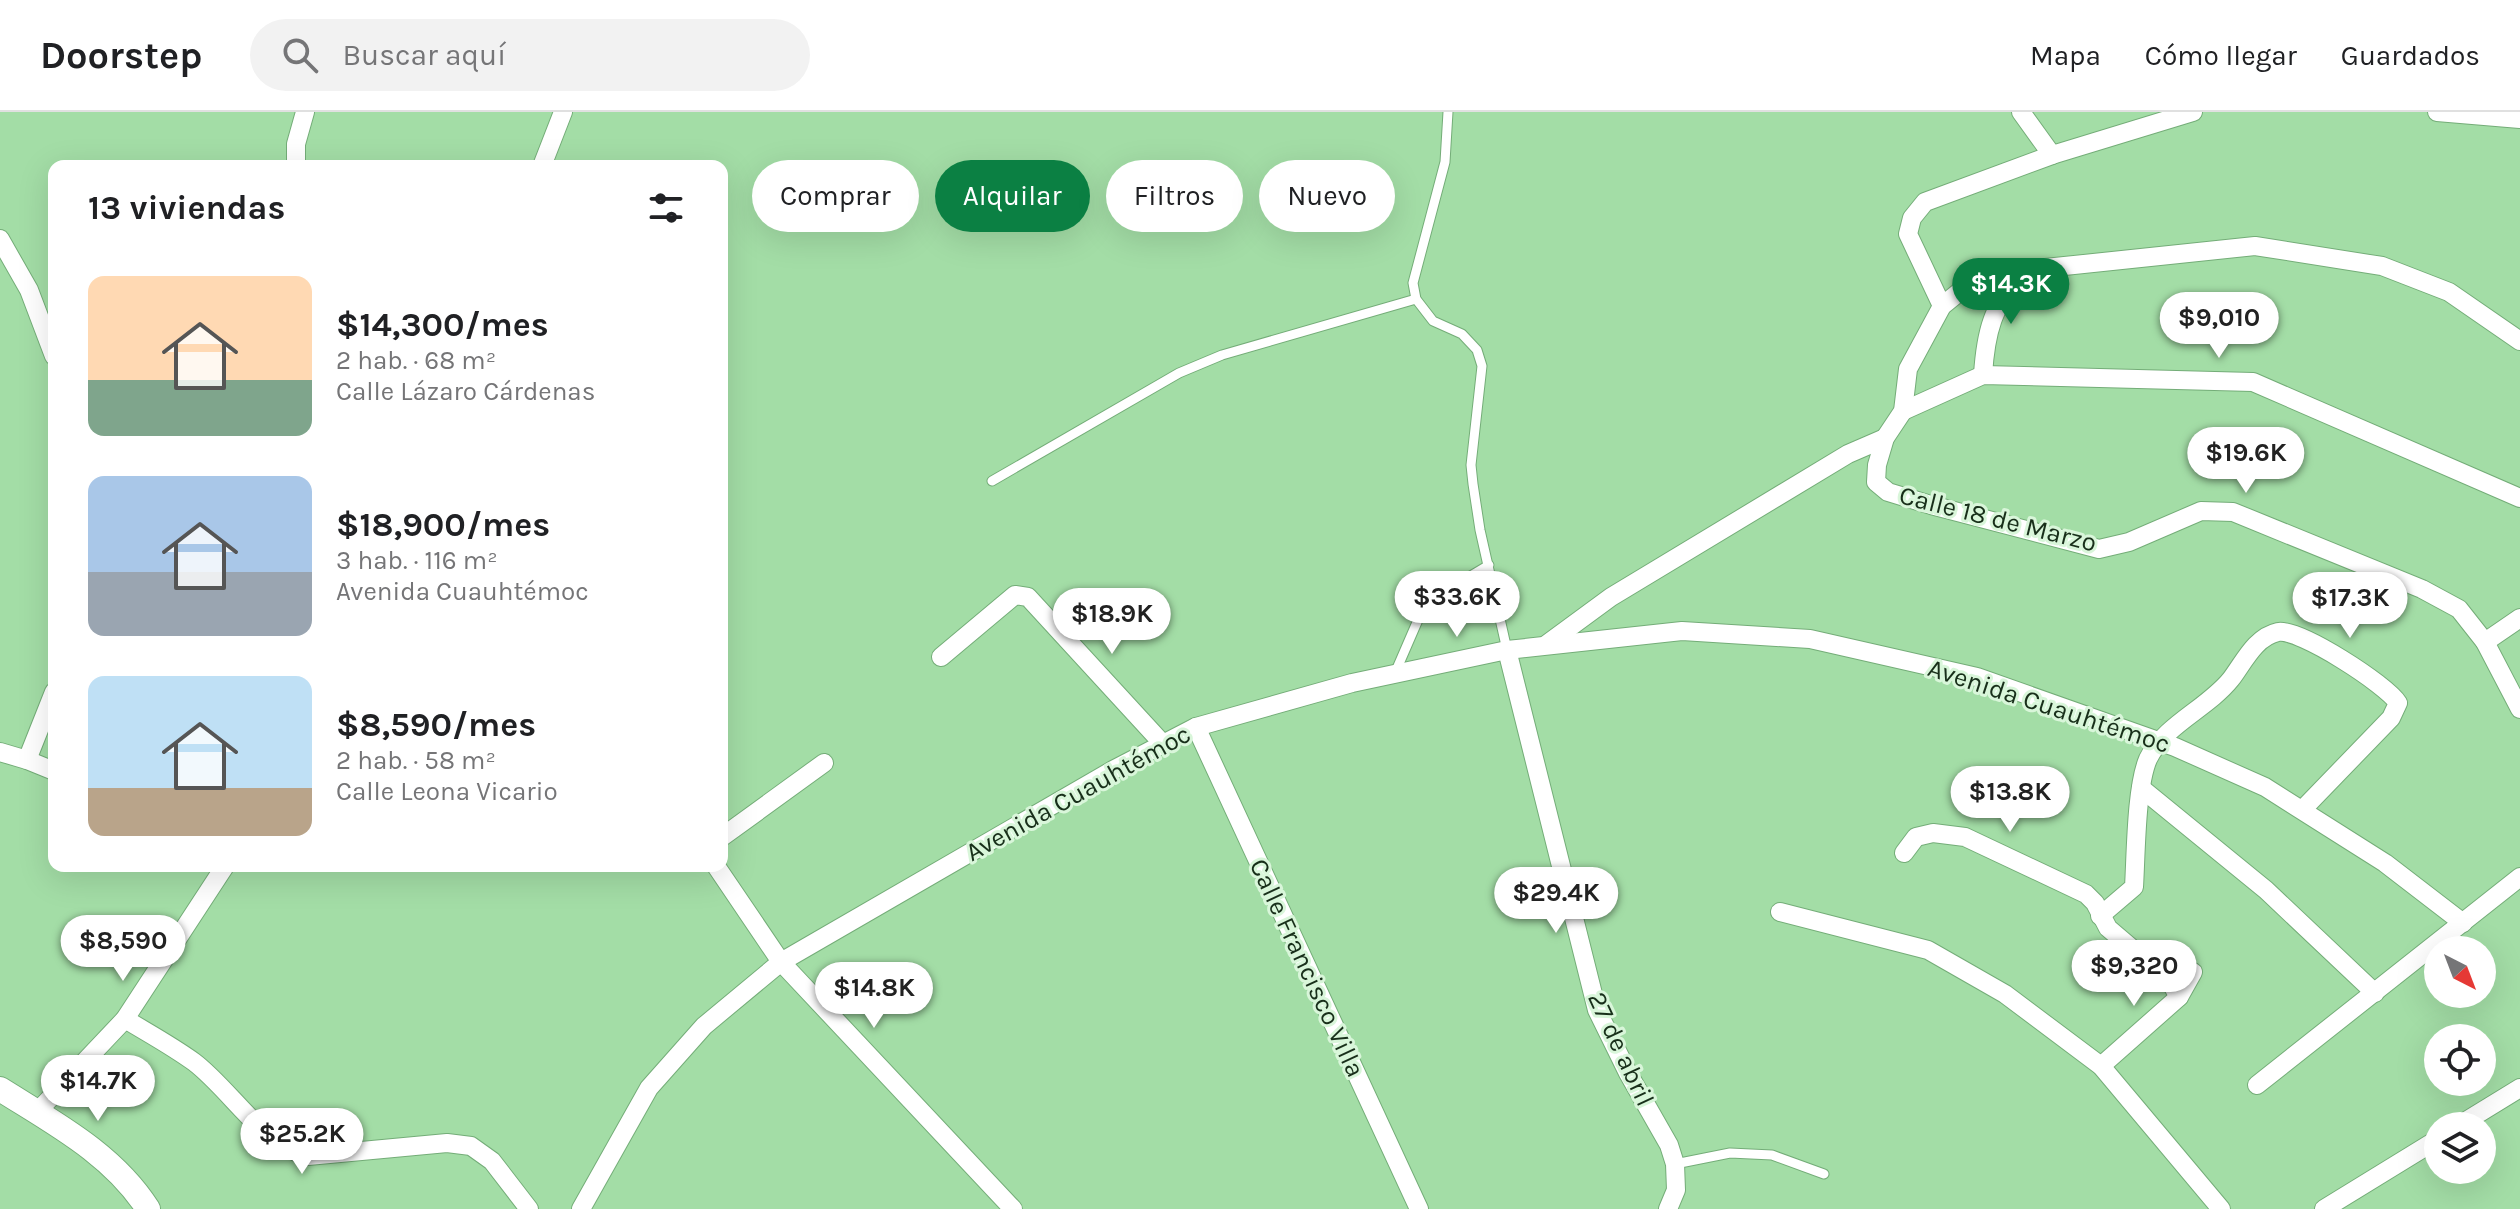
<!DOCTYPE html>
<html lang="es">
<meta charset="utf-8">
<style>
body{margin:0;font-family:Karla,sans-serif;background:#f2f2f2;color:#202124;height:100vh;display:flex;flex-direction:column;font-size:30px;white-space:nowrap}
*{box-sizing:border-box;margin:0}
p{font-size:26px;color:#757577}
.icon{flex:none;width:44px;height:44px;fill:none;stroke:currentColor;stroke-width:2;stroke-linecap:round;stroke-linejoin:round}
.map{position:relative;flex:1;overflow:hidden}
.drawer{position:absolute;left:48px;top:48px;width:680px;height:712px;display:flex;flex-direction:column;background:#fff;border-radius:16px;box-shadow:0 8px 32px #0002}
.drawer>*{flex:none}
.banner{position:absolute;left:752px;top:48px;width:760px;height:72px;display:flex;gap:16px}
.needle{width:52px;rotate:138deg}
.controls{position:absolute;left:2424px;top:824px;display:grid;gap:16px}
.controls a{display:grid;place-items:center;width:72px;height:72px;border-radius:50%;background:#fff;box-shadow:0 8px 32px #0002;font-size:40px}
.price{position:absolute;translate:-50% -68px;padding:0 18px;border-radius:28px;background:#fff;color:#222;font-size:26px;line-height:52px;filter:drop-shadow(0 2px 4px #0008)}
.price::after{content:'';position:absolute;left:50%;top:48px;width:24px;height:18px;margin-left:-12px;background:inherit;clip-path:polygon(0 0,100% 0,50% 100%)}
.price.on{background:#0b8043;color:#fff}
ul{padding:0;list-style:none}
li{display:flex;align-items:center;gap:24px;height:200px;padding:0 40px}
li span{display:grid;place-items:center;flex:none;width:224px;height:160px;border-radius:16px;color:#555}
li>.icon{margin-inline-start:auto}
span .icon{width:96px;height:96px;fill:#fffc;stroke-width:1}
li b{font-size:34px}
h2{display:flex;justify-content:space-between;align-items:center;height:96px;padding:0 40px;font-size:34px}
.chip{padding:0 28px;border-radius:36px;background:#fff;box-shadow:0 8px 32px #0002;font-size:28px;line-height:72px}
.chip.on{background:#0b8043;color:#fff}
header{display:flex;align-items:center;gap:48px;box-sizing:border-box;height:112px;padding:0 40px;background:#fff;border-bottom:2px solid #e0e0e0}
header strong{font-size:38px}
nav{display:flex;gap:44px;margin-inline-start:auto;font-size:28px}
.search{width:560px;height:72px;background:#f2f2f2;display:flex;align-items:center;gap:20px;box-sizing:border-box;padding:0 28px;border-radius:44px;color:#757577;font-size:30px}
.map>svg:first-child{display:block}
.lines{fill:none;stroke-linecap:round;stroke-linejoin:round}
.lane-casing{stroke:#74ad78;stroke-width:11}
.street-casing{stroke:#74ad78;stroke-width:20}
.secondary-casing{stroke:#74ad78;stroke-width:26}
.lane{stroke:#fff;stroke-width:9}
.street{stroke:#fff;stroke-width:18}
.secondary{stroke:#fff;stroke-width:24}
.labels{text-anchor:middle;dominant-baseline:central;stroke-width:6;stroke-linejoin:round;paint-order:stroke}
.street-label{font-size:26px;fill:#182f1a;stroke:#d9f6da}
</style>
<header>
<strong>Doorstep</strong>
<div class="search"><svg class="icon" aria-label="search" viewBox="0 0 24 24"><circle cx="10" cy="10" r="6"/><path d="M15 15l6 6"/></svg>Buscar aquí</div>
<nav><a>Mapa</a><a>Cómo llegar</a><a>Guardados</a></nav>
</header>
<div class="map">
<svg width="2520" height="1097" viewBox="0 0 2520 1097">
<rect width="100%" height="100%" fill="#a3dda6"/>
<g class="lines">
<!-- lane casing -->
<g class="lane-casing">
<g id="lane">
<polyline points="1448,0 1445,50 1413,171 1416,187 1433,209 1462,222 1477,238 1482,254 1471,353 1473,372 1480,418 1507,538"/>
<polyline points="992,369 1179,261 1222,243 1416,187"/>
<polyline points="1395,561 1421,501 1447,478 1489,453"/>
<polyline points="1675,1052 1730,1041 1772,1043 1824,1062"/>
</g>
</g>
<!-- street casing -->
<g class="street-casing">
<g id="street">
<polyline points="2021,0 2052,43 2193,0"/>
<polyline points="2437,0 2520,7"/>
<polyline points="296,54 296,32 305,0"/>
<polyline points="542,54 563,0"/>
<polyline points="0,127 29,178 54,244"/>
<polyline points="1942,194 1908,122 1912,106 1925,90 2052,43"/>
<polyline points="2520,229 2449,180 2382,154 2255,134 2017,159 1974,168 1942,194 1908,257 1903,299 1885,326 1877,353 1876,370 1888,380 1931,393 2099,437 2129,430 2201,399 2233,400 2422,477 2459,497 2485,530 2520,597"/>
<path d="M1983,263C1986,214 1994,200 2017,159"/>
<polyline points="1903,299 1983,263 2253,270 2520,386"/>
<polyline points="2485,530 2520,506"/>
<polyline points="1547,532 1611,485 1848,342 1885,326"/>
<polyline points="1507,538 1597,898 1628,961 1669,1033 1675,1052 1676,1078 1668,1097"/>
<polyline points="941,545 1015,483 1028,485 1163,632"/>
<polyline points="1196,615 1419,1097"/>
<polyline points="0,640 27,648 54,659"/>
<polyline points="27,648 54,580"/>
<polyline points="2141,676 2266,778 2375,881"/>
<polyline points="722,725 824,651"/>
<polyline points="1904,741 1916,725 1933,721 1965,725 2086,782 2095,791 2108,816 2169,868 2179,885"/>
<polyline points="716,754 781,850 1013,1097"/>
<polyline points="1780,800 1928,838 2005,882 2101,954 2221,1097"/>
<path d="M2100,804L2134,775C2136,742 2136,675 2148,647C2165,612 2207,597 2231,567C2244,550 2255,525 2278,520C2299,516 2387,573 2398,591L2391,606L2303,697"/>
<path d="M125,907C148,921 172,934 194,950C231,978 263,1034 308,1044L447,1031L471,1034L492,1049L529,1097"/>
<polyline points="2101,954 2179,885 2193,860"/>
<polyline points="2257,973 2520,765"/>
<polyline points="37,1000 125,907 225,754"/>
<polyline points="2458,1014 2520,976"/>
<polyline points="581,1097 649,976 704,914 781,850 1113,658 1196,615 1352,571 1507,538 1682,519 1810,527 1977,565 2175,635 2265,675 2385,751 2463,811"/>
<polyline points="2324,1097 2438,1027"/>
</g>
</g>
<!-- secondary casing -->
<g class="secondary-casing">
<path id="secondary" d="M0,977C54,1011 113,1042 148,1097"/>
</g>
<!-- lane -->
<use href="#lane" class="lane"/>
<!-- street -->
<use href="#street" class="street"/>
<!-- secondary -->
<use href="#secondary" class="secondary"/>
</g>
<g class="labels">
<!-- street labels -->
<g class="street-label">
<text transform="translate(1998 407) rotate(14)">Calle 18 de Marzo</text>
<text transform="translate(2049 594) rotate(18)">Avenida Cuauhtémoc</text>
<text transform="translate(1078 681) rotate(-29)">Avenida Cuauhtémoc</text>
<text transform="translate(1307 856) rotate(65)">Calle Francisco Villa</text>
<text transform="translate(1621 937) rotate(65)">27 de abril</text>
</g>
</g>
</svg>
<div class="controls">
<a><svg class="needle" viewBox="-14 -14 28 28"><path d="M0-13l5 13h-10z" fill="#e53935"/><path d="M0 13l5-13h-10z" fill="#757577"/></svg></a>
<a><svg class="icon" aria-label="locate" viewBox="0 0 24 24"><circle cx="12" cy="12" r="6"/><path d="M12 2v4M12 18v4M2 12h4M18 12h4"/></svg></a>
<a><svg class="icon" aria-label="layers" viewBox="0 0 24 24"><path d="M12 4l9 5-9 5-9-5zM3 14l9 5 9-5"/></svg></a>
</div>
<b class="price on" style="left:2011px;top:214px">$14.3K</b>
<b class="price" style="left:2219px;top:248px">$9,010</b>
<b class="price" style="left:2246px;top:383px">$19.6K</b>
<b class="price" style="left:1457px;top:527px">$33.6K</b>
<b class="price" style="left:2350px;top:528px">$17.3K</b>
<b class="price" style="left:1112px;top:544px">$18.9K</b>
<b class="price" style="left:2010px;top:722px">$13.8K</b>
<b class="price" style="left:1556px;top:823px">$29.4K</b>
<b class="price" style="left:123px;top:871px">$8,590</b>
<b class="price" style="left:2134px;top:896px">$9,320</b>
<b class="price" style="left:874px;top:918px">$14.8K</b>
<b class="price" style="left:98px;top:1011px">$14.7K</b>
<b class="price" style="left:302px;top:1064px">$25.2K</b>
<div class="banner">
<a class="chip">Comprar</a>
<a class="chip on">Alquilar</a>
<a class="chip">Filtros</a>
<a class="chip">Nuevo</a>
</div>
<section class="drawer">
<h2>13 viviendas<svg class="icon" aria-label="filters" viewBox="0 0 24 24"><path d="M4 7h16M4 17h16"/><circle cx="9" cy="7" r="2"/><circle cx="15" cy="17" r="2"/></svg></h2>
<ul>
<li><span style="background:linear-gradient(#ffd9b3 65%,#7fa58c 0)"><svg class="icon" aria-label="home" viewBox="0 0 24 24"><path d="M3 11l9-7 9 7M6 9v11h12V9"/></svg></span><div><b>$14,300/mes</b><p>2 hab. · 68 m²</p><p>Calle Lázaro Cárdenas</p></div></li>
<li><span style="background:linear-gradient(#a9c7e8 60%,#9aa5b1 0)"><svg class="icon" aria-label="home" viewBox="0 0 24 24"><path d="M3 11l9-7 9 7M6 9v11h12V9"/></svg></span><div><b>$18,900/mes</b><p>3 hab. · 116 m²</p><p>Avenida Cuauhtémoc</p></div></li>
<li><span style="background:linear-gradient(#bfe0f5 70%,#b9a48a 0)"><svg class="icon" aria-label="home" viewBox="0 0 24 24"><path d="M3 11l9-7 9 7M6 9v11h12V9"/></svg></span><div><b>$8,590/mes</b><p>2 hab. · 58 m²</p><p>Calle Leona Vicario</p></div></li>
</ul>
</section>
</div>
